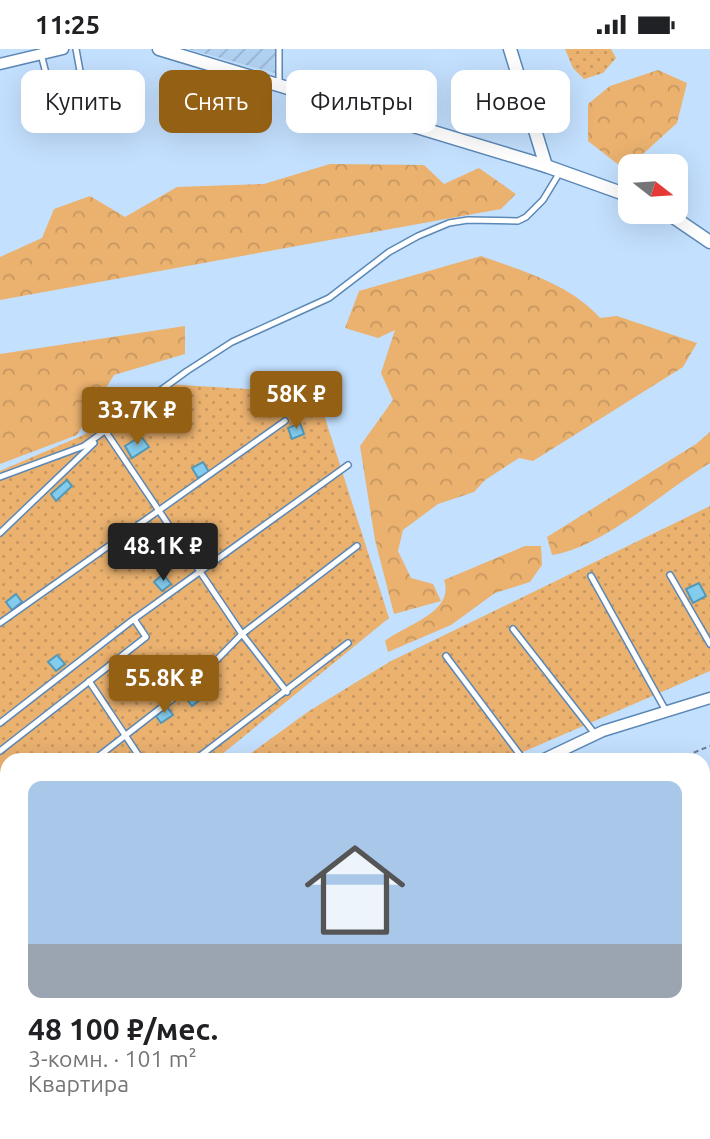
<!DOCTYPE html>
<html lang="ru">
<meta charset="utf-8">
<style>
body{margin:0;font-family:Ubuntu,sans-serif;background:#f2f2f2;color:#202124;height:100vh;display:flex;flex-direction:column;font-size:26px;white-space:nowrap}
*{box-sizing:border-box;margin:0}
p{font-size:23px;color:#757577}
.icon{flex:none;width:38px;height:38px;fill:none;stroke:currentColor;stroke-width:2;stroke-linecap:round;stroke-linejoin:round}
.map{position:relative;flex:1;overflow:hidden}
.sheet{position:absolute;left:0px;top:704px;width:710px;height:387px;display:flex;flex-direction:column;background:#fff;border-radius:21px 21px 0 0;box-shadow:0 7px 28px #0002}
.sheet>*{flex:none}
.banner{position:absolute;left:21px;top:21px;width:668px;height:63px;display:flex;gap:14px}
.needle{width:46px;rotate:107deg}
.tools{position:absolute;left:618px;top:105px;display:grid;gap:14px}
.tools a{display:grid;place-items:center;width:70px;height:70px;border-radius:14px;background:#fff;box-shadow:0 7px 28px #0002;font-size:35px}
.price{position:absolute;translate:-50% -60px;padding:0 16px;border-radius:7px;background:#946014;color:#fff;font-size:23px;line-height:46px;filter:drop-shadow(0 2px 4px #0008)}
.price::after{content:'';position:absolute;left:50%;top:42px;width:21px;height:16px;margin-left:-10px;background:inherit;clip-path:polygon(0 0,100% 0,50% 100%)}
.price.on{background:#222;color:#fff}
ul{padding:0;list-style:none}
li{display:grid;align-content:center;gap:14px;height:371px;padding:0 28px}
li+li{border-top:2px solid #e0e0e0}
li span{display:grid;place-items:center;height:217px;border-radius:14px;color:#555}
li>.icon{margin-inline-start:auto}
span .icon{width:126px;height:126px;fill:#fffc;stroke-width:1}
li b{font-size:30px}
.tag{padding:0 24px;border-radius:14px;background:#fff;box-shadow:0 7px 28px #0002;font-size:24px;line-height:63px}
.tag.on{background:#946014;color:#fff}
.status{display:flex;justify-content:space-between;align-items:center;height:49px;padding:0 35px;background:#fff;direction:ltr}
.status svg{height:19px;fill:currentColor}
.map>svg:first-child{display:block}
.industrial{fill:url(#industrial-furrows)}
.grass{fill:url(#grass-dots)}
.forest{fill:url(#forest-crowns)}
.building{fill:#84ccee;stroke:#5299b9;stroke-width:2}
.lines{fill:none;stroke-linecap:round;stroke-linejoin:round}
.service-casing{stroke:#5b88b6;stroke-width:8}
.minor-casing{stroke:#5b88b6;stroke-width:13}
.tertiary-casing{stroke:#5b88b6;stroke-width:15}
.path{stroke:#697e96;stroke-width:2;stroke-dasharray:5 3.5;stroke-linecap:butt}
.service{stroke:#fff;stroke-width:5}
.minor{stroke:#fff;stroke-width:10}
.tertiary{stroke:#fff;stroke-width:12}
.rail-casing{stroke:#2e3e52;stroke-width:5}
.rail{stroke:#fefefe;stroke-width:2.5;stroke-dasharray:8;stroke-linecap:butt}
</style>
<div class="status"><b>11:25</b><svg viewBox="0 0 49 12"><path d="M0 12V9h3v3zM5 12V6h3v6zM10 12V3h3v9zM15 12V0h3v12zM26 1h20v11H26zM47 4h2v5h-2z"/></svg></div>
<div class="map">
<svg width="710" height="1090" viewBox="0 0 710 1090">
<defs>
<pattern id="industrial-furrows" width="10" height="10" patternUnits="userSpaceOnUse" patternTransform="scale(1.75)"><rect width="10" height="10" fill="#b1d1f3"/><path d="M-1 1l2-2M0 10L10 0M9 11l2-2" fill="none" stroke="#96b2d0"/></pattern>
<pattern id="grass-dots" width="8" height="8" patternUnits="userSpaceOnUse" patternTransform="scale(1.75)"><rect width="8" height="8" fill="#eab16f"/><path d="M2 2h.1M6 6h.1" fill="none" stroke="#c79760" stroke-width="1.8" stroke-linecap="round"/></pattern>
<pattern id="forest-crowns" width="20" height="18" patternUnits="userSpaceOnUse" patternTransform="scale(1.75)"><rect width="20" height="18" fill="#eab16f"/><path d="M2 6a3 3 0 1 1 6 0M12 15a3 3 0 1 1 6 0" fill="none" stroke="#c79760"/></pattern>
</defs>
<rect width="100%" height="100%" fill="#c3e0fe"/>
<!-- industrial -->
<polygon class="industrial" points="188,0 275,0 275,24"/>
<!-- grass -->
<g class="grass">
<polygon points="565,0 611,0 616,9 603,24 584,30 573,19"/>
<polygon points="165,335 317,344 389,569 216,710 7,710 7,881 0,887 0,422 102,378"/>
<polygon points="710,457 710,622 507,710 243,710 309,662 391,612"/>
<polygon points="710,854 710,1005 704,1010 704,857"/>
<polygon points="7,901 7,1083 618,1083 611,1090 0,1090 0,907"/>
</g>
<!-- forest -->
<g class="forest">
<polygon points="658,21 687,34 677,74 644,104 620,117 588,92 588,55 610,37"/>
<polygon points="330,115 424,116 444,135 479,119 516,145 501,160 0,251 0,208 42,189 54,160 90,147 125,168 177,138 264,135"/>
<path d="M481,207C522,222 570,235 600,269L617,267L697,294L683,318L533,412L519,409L485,431L474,443L438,455L403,481L398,502L411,529L433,535L441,552L394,565L375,491L360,397L393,351L381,324L395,281L378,289L345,279L359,242Z"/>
<polygon points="185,277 185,305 114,326 77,386 0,415 0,305"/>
<path d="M710,383V414C665,441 602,499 552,506L547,488L696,395Z"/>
<path d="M525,497H541L542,516L530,533L495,544L451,576L388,603L385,592C407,575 455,563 444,531Z"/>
</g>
<!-- building -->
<g class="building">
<polygon points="300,374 304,385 292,390 288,379"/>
<polygon points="141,387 149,398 132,409 125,397"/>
<polygon points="203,413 209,423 198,429 192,419"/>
<polygon points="67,431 72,437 56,452 51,445"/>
<polygon points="163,525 171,535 162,542 154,533"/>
<polygon points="699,534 706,547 693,554 686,540"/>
<polygon points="16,545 22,553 12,561 6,553"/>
<polygon points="57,606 65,615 56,622 48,613"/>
<polygon points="195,640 202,649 192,657 185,648"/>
<polygon points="167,658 173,666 161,674 156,667"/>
</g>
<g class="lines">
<!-- service casing -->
<g class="service-casing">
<g id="service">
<polyline points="279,0 279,36"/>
<polyline points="41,5 48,32 62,42 77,38 80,22 76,0"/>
<polyline points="106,383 242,585 287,643"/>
<polyline points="0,428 84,397 187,322 232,293 329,249 389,203 418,187 449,174 468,171 518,172 526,168 543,151 560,123"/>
<polyline points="0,484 94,394"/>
<polyline points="670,526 710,595"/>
<polyline points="591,527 666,662"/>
<polyline points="0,574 285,372"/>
<polyline points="513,580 595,685"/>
<polyline points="446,607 523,710"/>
<polyline points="89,632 141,710"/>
<polyline points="0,674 130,573 348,416"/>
<polyline points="0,702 146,588 134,570"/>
<polyline points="95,710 197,631 242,585 357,497"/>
<polyline points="196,710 348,594"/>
<polyline points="0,784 7,778"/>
<polyline points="0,862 7,857"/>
<polyline points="704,873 710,870"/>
<polyline points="704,897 710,907"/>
<polyline points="72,1083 73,1090"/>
<polyline points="162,1083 163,1090"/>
<polyline points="236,1083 241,1090"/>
<polyline points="381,1083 386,1090"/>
<polyline points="454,1083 459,1090"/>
<polyline points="286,1090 294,1083"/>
<polyline points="334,1090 341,1083"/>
</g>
</g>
<!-- minor casing -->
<g class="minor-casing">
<g id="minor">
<polyline points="0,15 63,0"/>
<polyline points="544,710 603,682 710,649"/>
<polyline points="519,1083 524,1090"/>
</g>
</g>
<!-- tertiary casing -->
<g class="tertiary-casing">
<g id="tertiary">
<polyline points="159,0 546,117 630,147"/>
<polyline points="510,0 546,117"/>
<polyline points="666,163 710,193"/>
</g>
</g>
<!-- path -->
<polyline class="path" points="678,710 710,697"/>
<!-- service -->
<use href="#service" class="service"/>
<!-- minor -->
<use href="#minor" class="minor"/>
<!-- tertiary -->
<use href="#tertiary" class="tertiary"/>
<!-- rail casing -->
<g class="rail-casing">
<g id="rail">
<polyline points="704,1065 710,1060"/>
<polyline points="673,1090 681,1083"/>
</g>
</g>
<!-- rail -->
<use href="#rail" class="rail"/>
</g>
</svg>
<div class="tools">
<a><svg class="needle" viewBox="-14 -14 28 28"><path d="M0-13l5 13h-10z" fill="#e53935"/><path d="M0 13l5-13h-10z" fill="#757577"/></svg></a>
</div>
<b class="price" style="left:296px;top:382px">58K ₽</b>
<b class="price" style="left:137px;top:398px">33.7K ₽</b>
<b class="price on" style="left:163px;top:534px">48.1K ₽</b>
<b class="price" style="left:164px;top:666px">55.8K ₽</b>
<div class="banner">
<a class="tag">Купить</a>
<a class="tag on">Снять</a>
<a class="tag">Фильтры</a>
<a class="tag">Новое</a>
</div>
<section class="sheet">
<ul>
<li><span style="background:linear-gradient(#a9c7e8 75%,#9aa5b1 0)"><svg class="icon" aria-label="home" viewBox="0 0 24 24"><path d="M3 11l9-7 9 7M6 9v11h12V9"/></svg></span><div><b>48 100 ₽/мес.</b><p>3-комн. · 101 m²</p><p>Квартира</p></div></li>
</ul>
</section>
</div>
